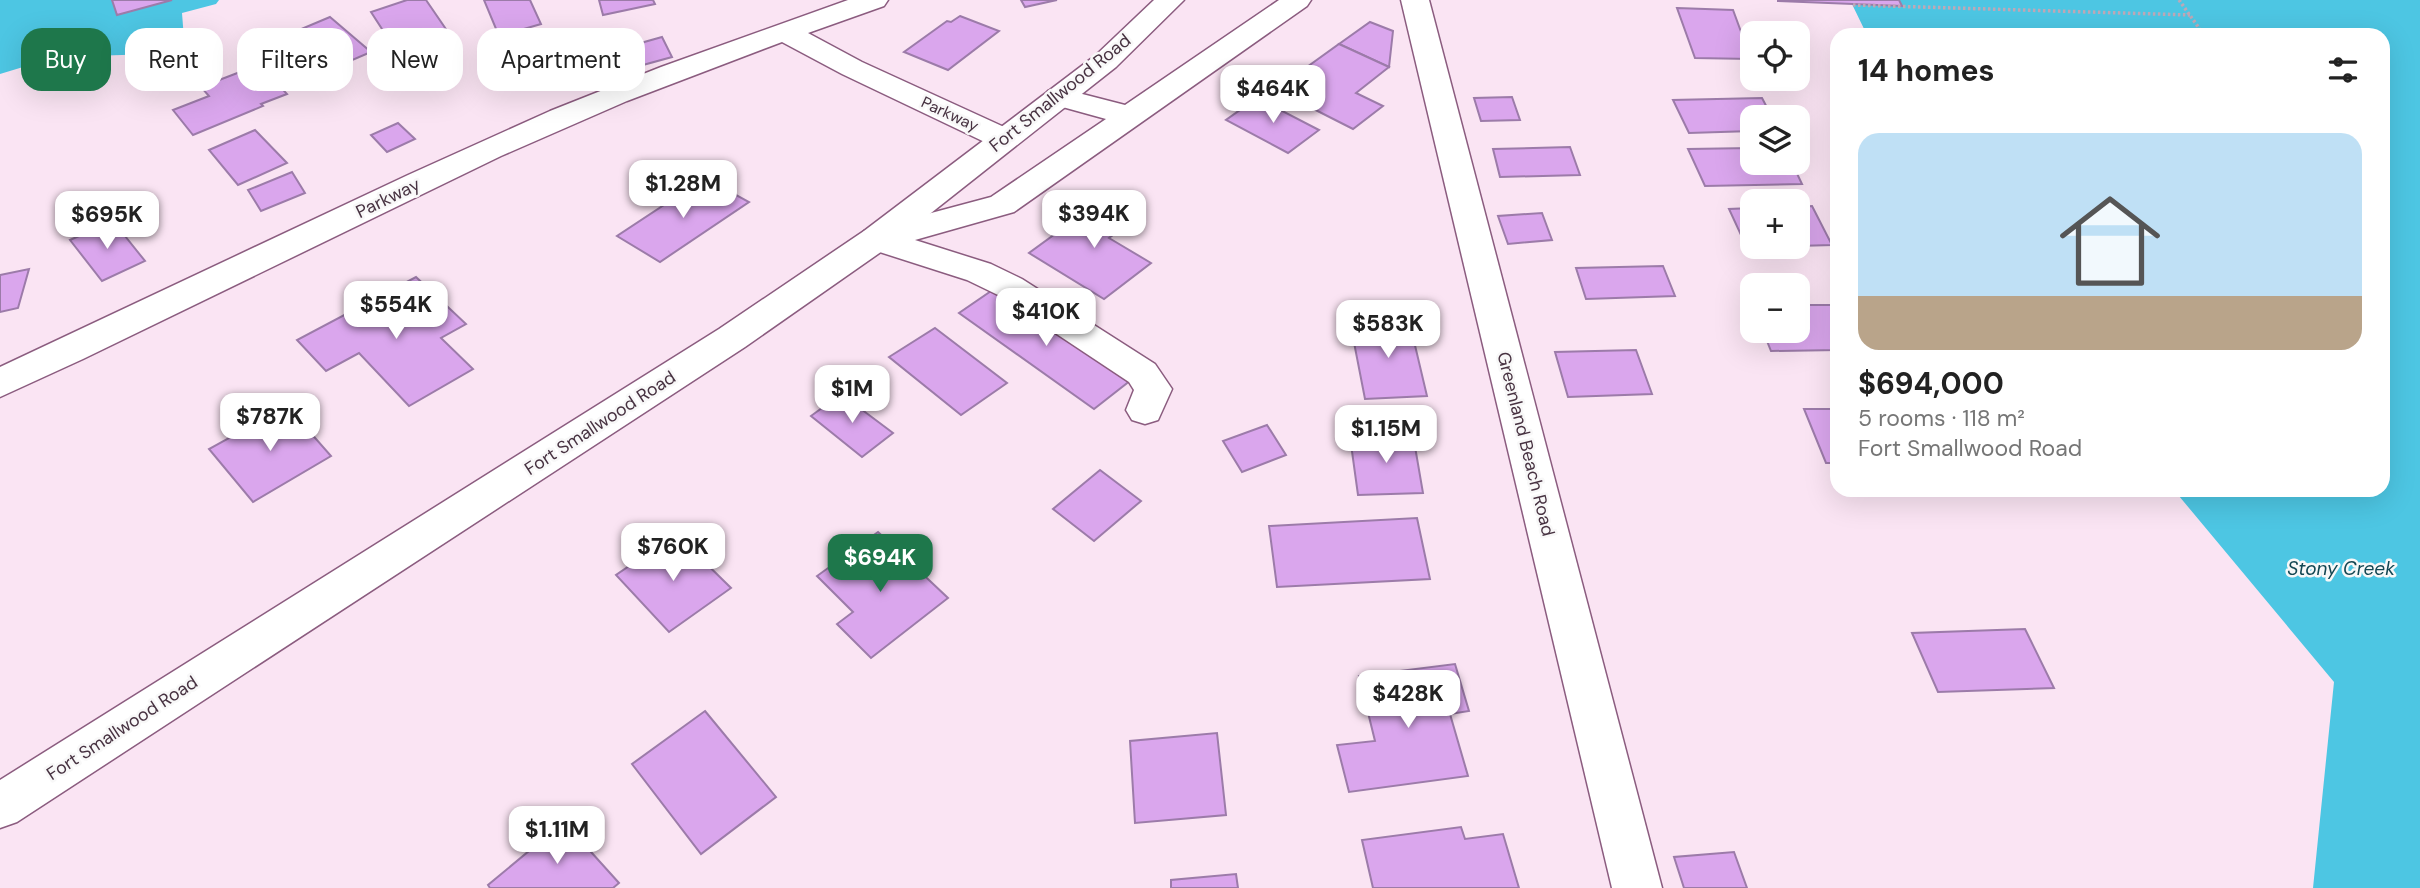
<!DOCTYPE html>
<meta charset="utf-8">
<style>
body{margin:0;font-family:"DM Sans",sans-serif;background:#f2f2f2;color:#222;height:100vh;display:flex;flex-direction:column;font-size:26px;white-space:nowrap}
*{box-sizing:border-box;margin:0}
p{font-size:23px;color:#767676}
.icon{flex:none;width:38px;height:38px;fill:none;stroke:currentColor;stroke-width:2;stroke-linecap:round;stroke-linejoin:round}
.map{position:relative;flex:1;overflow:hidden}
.sheet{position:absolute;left:1830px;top:28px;width:560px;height:469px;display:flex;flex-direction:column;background:#fff;border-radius:21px;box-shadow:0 7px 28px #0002}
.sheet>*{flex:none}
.guide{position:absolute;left:21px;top:28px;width:665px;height:63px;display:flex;gap:14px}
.fabs{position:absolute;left:1740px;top:21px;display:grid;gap:14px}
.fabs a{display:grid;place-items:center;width:70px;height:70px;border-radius:14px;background:#fff;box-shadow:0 7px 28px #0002;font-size:35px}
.price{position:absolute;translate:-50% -60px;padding:0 16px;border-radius:14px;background:#fff;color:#222;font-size:23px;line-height:46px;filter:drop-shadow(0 2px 4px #0008)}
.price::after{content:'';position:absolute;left:50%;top:42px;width:21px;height:16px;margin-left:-10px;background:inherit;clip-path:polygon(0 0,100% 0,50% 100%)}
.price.on{background:#1e774b;color:#fff}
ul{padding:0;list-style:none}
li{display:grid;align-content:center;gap:14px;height:371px;padding:0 28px}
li+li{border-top:2px solid #e0e0e0}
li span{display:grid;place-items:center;height:217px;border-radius:21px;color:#555}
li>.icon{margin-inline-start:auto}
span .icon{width:126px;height:126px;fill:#fffc;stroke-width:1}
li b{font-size:30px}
h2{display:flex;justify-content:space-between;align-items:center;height:84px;padding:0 28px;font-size:30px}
.tag{padding:0 24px;border-radius:21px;background:#fff;box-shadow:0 7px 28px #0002;font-size:24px;line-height:63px}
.tag.on{background:#1e774b;color:#fff}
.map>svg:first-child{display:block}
.water{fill:#4dc6e3}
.building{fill:#daa6ed;stroke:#9c7ba9;stroke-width:2}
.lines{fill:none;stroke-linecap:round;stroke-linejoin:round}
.minor-casing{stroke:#8b5c7f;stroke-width:3}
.major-casing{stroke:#8b5c7f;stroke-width:3}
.path{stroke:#bea8b7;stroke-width:3.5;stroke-dasharray:2.5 2.5;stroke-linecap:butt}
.minor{fill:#fff;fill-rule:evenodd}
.major{fill:#fff;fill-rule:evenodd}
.labels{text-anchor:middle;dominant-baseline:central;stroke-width:5;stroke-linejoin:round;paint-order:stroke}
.far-street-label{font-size:16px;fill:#473241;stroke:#f8f8f8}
.street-label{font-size:18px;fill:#473241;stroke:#f8f8f8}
.water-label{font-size:19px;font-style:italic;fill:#134753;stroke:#f8f8f8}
</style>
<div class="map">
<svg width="2420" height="888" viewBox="0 0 2420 888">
<rect width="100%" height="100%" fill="#fae4f3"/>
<!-- water -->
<g class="water">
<polygon points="0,0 219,0 216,4 182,13 184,39 155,54 56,57 0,74"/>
<polygon points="1850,0 2420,0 2420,888 2313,888 2334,682 2174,490 2384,490 2384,35 1867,35"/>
</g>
<!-- building -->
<g class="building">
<polygon points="112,0 172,0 117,15"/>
<polygon points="407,0 426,0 450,35 439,39 449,53 423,62 414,47 397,52 371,12"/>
<polygon points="484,0 530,0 541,24 499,36"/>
<polygon points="599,0 653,0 655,4 603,15"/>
<polygon points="1021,0 1057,0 1025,7"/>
<polygon points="1778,0 1899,0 1902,6 1778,1"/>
<polygon points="1677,8 1733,10 1751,59 1695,58"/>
<polygon points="960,16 999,31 948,70 904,52 947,21 951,22"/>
<polygon points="330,17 371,52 315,76 275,40"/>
<polygon points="1370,22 1393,31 1389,67 1339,44"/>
<polygon points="662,37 672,57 632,68 623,48"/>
<polygon points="1339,44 1389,67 1356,93 1383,106 1353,129 1288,96 1313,78 1300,72"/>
<polygon points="266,71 287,94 261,104 263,106 193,135 173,110 209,96 201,87 240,72 246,79"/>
<polygon points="1512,97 1520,120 1481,121 1474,98"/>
<polygon points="1257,98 1319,130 1288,153 1226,120"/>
<polygon points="1762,98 1772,117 1752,117 1752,131 1689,133 1673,100"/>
<polygon points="398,123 415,139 387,152 371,135"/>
<polygon points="255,130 287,163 238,185 209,150"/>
<polygon points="1570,147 1580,175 1500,177 1493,149"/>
<polygon points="1752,148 1752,163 1792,163 1802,184 1705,186 1688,149"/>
<polygon points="292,172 305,193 261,211 248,190"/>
<polygon points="705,178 749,202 660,262 617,236"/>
<polygon points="1106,197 1138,216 1109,238 1151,263 1104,299 1029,253"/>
<polygon points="1812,206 1832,245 1797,246 1797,207"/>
<polygon points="1752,208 1752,247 1771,247 1747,248 1729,209"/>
<polygon points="1542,213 1552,240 1508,244 1498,216"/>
<polygon points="113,221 145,261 102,281 70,240"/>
<polygon points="1663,266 1675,296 1586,299 1576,268"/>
<polygon points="29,269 18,308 0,312 0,275"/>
<polygon points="416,277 466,324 441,338 473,369 409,406 359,353 326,371 297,340"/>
<polygon points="997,287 1131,380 1094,409 959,313"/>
<polygon points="1797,305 1838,305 1838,350 1771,351 1763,331 1797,331"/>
<polygon points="1409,320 1427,396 1365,399 1350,322"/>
<polygon points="935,328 1007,383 961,415 889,357"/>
<polygon points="1636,350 1652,394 1568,397 1555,352"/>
<polygon points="841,394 893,433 862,457 811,416"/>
<polygon points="287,406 331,456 253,502 209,449"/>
<polygon points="1804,409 1838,409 1838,463 1826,463"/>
<polygon points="1267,425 1286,455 1242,472 1223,441"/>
<polygon points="1413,435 1423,493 1358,495 1350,437"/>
<polygon points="1100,470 1141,501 1094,541 1053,509"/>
<polygon points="1417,518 1430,579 1277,587 1269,526"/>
<polygon points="878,532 948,598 871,658 837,624 853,612 817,576"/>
<polygon points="676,534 731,588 669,632 616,575"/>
<polygon points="2025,629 2054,688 1938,692 1912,633"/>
<polygon points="1455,664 1469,711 1450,714 1468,776 1349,792 1337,745 1375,741 1359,676"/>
<polygon points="705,711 776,797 701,854 632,764"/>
<polygon points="1217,733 1226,815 1135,823 1130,741"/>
<polygon points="564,822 619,883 613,888 490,888 488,885"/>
<polygon points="1461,827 1465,839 1503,834 1519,888 1373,888 1362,840"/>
<polygon points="1734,852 1747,888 1684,888 1674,857"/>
<polygon points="1236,874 1238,888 1171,888 1171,880"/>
</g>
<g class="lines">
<!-- minor casing -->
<g class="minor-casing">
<g id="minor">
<polygon points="848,0 888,0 884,6 808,33 862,62 1015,132 1019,139 1015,146 1004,149 993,146 842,74 782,42 627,101 501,156 83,359 0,397 0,367 408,175 550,111 661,67"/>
<polygon points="1279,0 1311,0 1307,6 1014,212 915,240 991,264 1022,279 1155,364 1172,389 1158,420 1145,424 1132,420 1126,410 1134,390 1129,382 998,295 967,280 864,247 859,239 864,231 991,197 1106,119 1048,103 1044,97 1048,91 1059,88 1125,105"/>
<polygon points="1401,0 1429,0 1662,888 1612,888"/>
</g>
</g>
<!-- major casing -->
<g class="major-casing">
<polygon id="major" points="1154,0 1184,0 1116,67 888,247 745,347 17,822 0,828 0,780 719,329 864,231 1096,55"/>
</g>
<!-- path -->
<g class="path">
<polyline points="2179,0 2204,35"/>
<polyline points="1853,5 2190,15"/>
</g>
<!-- minor -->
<use href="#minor" class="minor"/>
<!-- major -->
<use href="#major" class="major"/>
</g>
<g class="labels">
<!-- far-street labels -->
<g class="far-street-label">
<text transform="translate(950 114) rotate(25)">Parkway</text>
</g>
<!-- street labels -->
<g class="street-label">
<text transform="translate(1060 93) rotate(-39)">Fort Smallwood Road</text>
<text transform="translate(388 198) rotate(-26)">Parkway</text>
<text transform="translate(600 423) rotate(-33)">Fort Smallwood Road</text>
<text transform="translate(1526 444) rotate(76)">Greenland Beach Road</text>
<text transform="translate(122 728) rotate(-33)">Fort Smallwood Road</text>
</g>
<!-- water labels -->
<g class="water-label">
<text x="2341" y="568">Stony Creek</text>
</g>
</g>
</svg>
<div class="fabs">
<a><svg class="icon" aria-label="locate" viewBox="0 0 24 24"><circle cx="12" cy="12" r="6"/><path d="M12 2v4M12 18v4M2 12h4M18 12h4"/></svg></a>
<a><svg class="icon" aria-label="layers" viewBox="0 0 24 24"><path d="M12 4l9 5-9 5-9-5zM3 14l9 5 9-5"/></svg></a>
<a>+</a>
<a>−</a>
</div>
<b class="price" style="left:1273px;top:125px">$464K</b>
<b class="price" style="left:683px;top:220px">$1.28M</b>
<b class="price" style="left:1094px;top:250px">$394K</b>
<b class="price" style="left:107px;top:251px">$695K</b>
<b class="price" style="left:396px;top:341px">$554K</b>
<b class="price" style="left:1046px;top:348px">$410K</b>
<b class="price" style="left:1388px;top:360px">$583K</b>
<b class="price" style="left:852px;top:425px">$1M</b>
<b class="price" style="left:270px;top:453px">$787K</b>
<b class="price" style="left:1386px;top:465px">$1.15M</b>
<b class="price" style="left:673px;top:583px">$760K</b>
<b class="price on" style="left:880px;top:594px">$694K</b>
<b class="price" style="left:1408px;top:730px">$428K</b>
<b class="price" style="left:557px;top:866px">$1.11M</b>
<div class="guide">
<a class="tag on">Buy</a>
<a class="tag">Rent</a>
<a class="tag">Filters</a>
<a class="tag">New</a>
<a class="tag">Apartment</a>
</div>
<section class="sheet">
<h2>14 homes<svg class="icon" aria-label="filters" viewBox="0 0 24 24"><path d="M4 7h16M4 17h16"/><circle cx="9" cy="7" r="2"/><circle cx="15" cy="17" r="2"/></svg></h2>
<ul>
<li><span style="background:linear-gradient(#bfe0f5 75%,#b9a48a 0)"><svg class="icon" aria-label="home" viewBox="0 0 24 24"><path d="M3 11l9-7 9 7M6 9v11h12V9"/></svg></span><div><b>$694,000</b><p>5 rooms · 118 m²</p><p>Fort Smallwood Road</p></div></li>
</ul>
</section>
</div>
